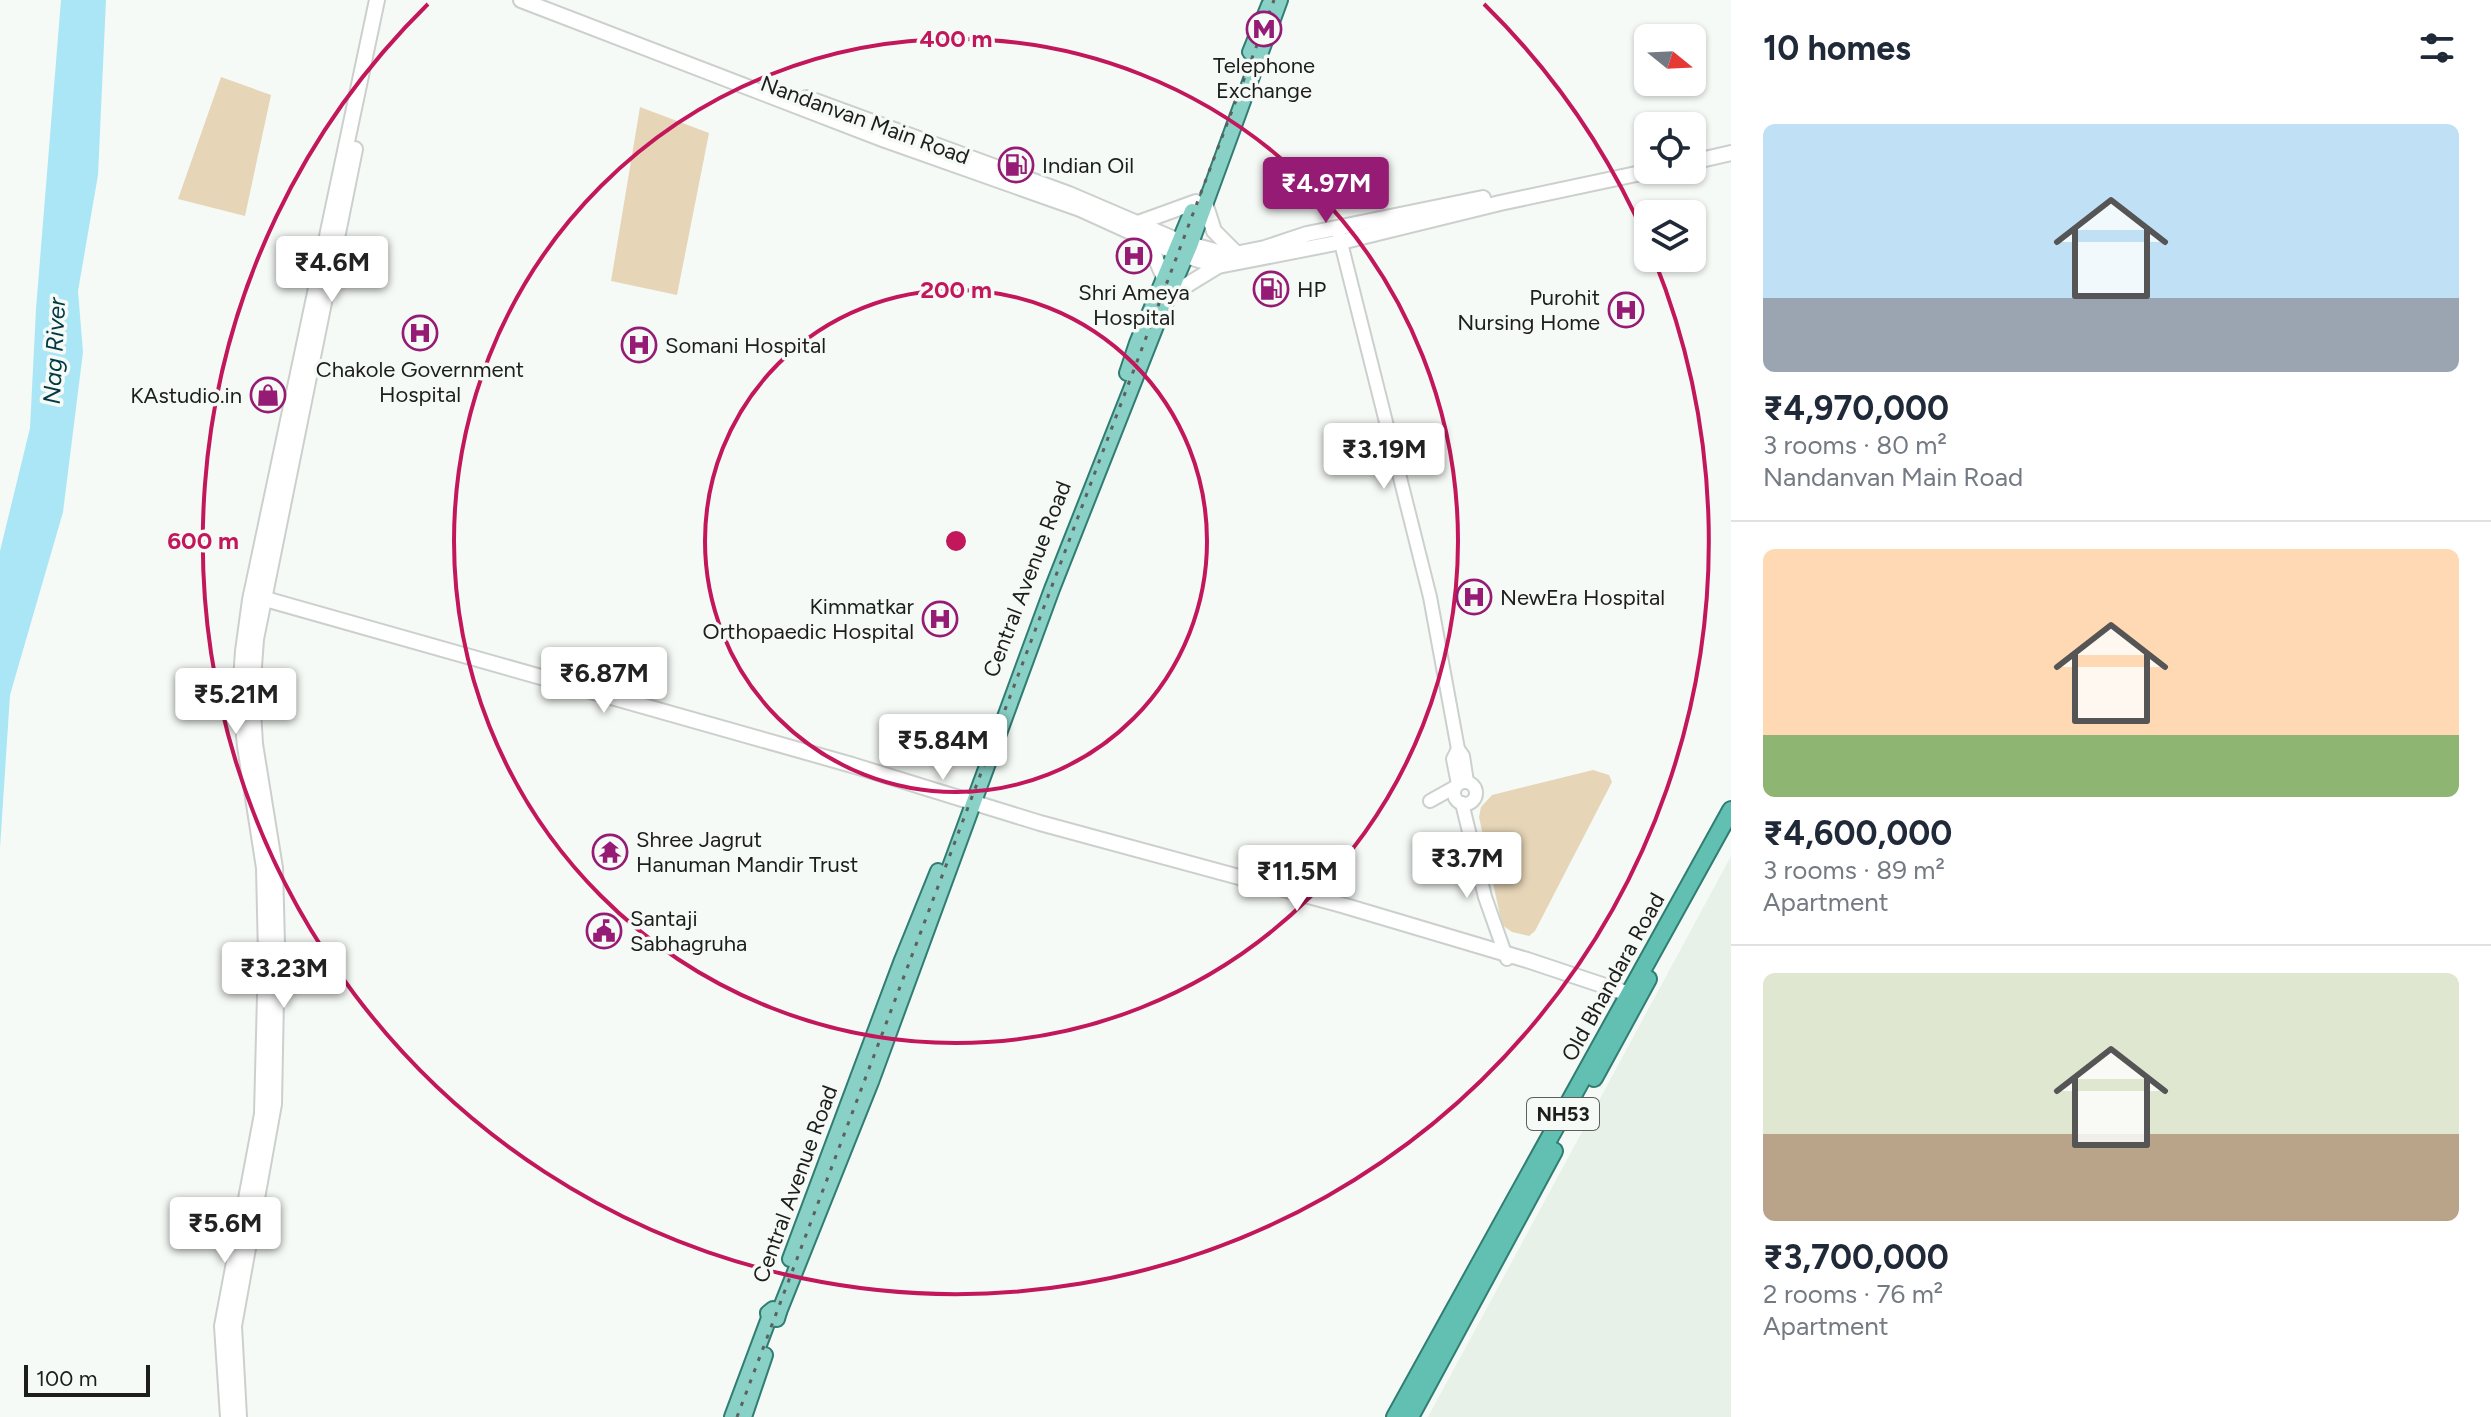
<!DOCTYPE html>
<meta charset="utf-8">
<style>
body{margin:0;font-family:Figtree,sans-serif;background:#f6f6f7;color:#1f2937;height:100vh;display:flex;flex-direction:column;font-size:30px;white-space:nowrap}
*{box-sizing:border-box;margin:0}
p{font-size:26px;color:#747a83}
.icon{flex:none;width:44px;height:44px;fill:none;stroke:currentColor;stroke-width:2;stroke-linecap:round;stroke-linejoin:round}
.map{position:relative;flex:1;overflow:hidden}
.side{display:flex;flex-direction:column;background:#fff;width:760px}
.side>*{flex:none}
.needle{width:52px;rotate:108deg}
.tools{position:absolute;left:1634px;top:24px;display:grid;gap:16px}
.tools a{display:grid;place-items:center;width:72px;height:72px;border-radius:12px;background:#fff;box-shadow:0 2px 6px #0004;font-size:40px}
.scale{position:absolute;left:24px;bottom:20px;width:126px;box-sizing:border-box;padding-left:8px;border:4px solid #1c1d1c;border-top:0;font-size:22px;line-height:28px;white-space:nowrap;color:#1c1d1c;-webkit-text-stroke:6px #f6faf6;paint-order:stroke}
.price{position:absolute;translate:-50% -68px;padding:0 18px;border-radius:8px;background:#fff;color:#222;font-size:26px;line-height:52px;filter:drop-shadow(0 2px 4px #0008)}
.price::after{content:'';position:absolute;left:50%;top:48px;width:24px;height:18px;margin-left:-12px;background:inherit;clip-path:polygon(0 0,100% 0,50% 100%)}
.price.active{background:#961b75;color:#fff}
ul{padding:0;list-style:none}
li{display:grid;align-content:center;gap:16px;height:424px;padding:0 32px}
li+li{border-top:2px solid #e0e1e3}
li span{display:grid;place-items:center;height:248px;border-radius:12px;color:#555}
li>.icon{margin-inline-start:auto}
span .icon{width:144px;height:144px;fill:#fffc;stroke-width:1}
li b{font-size:34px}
h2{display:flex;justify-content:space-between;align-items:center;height:96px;padding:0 32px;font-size:34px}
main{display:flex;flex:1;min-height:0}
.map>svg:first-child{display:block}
.built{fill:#e7f1e8}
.green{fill:#e6d5b7}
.water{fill:#aae6f5}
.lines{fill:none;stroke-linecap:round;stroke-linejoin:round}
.tertiary-casing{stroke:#ccd0cd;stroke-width:16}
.secondary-casing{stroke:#ccd0cd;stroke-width:18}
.primary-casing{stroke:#307d72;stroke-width:18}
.trunk-casing{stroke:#307d72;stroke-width:20}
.tertiary{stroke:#fff;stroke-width:12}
.secondary{stroke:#fff;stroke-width:14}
.primary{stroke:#89d0c6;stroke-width:14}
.trunk{stroke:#62c0b3;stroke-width:16}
.rail{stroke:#5e605e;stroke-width:3;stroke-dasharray:4 8;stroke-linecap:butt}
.ring{fill:none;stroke:#c2185b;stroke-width:4}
.labels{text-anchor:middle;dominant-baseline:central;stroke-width:7;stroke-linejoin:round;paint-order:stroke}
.shield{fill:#f6faf6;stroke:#5d5f5d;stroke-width:2}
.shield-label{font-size:20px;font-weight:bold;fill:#1c1d1c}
.poi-label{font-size:22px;fill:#1c1d1c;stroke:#f6faf6;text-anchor:start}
.street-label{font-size:22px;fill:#1c1d1c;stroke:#f6faf6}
.water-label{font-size:24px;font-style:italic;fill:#003944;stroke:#f6faf6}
.centre{fill:#c2185b;stroke:#f6faf6;stroke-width:4}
.ring-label{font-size:24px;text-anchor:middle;font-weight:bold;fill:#c2185b;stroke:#f6faf6;stroke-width:7;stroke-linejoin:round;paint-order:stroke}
</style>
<main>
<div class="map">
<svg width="1731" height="1417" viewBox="0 0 1731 1417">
<rect width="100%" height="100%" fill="#f6faf6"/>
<!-- built -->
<polygon class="built" points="1731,856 1731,1417 1428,1417"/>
<!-- green -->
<g class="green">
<polygon points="221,77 271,95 245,216 178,199"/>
<polygon points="640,107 709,133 677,295 611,281"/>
<polygon points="1593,770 1609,775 1612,782 1535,931 1529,936 1512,932 1502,925 1479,817 1481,807 1492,795"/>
</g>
<!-- water -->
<polygon class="water" points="61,0 106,0 98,175 78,291 83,352 63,512 10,695 0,848 0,551 30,428 36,309"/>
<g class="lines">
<!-- tertiary casing -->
<g class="tertiary-casing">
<g id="tertiary">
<polyline points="1339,235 1430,597 1458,749 1463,756 1467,782"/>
<polyline points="1458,749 1453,759 1458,784"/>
<circle cx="1465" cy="793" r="11"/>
<polyline points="1430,801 1455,787"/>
<polyline points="1462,803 1485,897 1507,959"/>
</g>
</g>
<!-- secondary casing -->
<g class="secondary-casing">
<g id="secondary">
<polyline points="521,0 885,140 1080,209 1177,253 1218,266 1341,242 1500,203 1655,170"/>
<polyline points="807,98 1069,194 1181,242 1230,255 1265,248 1307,234 1483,198"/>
<polyline points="1692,162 1731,153"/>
<polyline points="1205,203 1214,231 1237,254"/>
<polyline points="1138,223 1196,202"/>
<polyline points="1147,239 1165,280"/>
<polyline points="1169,296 1218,266"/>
<polyline points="251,595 852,765 1040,823 1342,905 1527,960 1638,997"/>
<polyline points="228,1417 222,1326 262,1114 266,955 264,868 245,746 240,694 243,651 250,600 377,0"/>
<polyline points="239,1417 234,1326 274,1104 277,944 275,868 255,744 252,694 256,639 355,149"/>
</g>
</g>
<!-- primary casing -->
<g class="primary-casing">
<g id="primary">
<polyline points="1250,52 1269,5"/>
<polyline points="1127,373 1137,343 1192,211"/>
<polyline points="790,1259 902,960 938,871"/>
<polyline points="779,1312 871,1082 1052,589 1156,326 1190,246 1280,0"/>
<polyline points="732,1417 769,1318 768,1313 773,1309 779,1312 777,1319 769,1318"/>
<polyline points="744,1417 765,1355"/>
</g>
</g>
<!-- trunk casing -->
<g class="trunk-casing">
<g id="trunk">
<polyline points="1594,1078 1648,979"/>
<polyline points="1395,1417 1731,810"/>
<polyline points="1410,1417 1554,1151"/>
</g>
</g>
<!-- tertiary -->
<use href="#tertiary" class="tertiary"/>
<!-- secondary -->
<use href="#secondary" class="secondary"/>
<!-- primary -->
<use href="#primary" class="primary"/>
<!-- trunk -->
<use href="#trunk" class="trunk"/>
<!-- rail -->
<polyline class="rail" points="737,1417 1274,0"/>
</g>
<!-- distance rings -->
<g class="ring">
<circle cx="956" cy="541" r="251"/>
<circle cx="956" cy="541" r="502"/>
<path d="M1484 4A753 753 0 0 1 1647 241M1654 259A753 753 0 1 1 428 4"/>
</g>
<!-- icons -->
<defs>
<g id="metro-ring" transform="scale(1.8)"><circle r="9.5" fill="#f6faf6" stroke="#961b75" stroke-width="1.5"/><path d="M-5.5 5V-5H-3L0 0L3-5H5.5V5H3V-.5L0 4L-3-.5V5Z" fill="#961b75"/></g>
<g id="fuel-ring" transform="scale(1.8)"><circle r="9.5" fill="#f6faf6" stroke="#961b75" stroke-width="1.5"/><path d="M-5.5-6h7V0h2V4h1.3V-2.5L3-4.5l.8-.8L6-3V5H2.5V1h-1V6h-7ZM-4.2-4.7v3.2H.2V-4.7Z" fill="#961b75"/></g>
<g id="hospital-ring" transform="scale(1.8)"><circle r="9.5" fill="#f6faf6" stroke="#961b75" stroke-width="1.5"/><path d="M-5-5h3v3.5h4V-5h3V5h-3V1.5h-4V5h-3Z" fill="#961b75"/></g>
<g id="shop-ring" transform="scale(1.8)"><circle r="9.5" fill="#f6faf6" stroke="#961b75" stroke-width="1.5"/><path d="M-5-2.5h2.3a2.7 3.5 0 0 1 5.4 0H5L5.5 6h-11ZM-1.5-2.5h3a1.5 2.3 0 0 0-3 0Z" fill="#961b75"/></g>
<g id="temple-ring" transform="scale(1.8)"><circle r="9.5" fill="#f6faf6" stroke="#961b75" stroke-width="1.5"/><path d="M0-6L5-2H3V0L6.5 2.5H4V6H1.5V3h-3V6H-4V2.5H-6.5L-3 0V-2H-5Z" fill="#961b75"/></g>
<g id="civic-ring" transform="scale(1.8)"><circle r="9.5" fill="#f6faf6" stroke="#961b75" stroke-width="1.5"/><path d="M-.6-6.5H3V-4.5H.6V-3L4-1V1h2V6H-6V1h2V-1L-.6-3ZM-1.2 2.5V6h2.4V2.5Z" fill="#961b75"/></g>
</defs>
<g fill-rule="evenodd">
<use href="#metro-ring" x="1264" y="29"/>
<use href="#fuel-ring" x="1016" y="165"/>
<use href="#hospital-ring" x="1134" y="256"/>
<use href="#fuel-ring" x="1271" y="289"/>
<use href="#hospital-ring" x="1626" y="310"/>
<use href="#hospital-ring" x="420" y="333"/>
<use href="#hospital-ring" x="639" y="345"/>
<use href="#shop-ring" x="268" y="395"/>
<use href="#hospital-ring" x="1474" y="597"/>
<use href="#hospital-ring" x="940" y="619"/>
<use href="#temple-ring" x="610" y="852"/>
<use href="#civic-ring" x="604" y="931"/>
</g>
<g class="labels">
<!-- shield labels -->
<rect class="shield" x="1527" y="1098" width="72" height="32" rx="6"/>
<g class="shield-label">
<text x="1563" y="1114">NH53</text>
</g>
<!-- poi labels -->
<g class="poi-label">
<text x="1264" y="65" text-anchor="middle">Telephone<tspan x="1264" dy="25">Exchange</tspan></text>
<text x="1042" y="165">Indian Oil</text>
<text x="1297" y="289">HP</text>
<text x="1134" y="292" text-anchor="middle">Shri Ameya<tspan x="1134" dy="25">Hospital</tspan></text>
<text x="1600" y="297" text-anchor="end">Purohit<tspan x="1600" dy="25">Nursing Home</tspan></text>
<text x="665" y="345">Somani Hospital</text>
<text x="420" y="369" text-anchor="middle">Chakole Government<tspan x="420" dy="25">Hospital</tspan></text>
<text x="242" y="395" text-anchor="end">KAstudio.in</text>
<text x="1500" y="597">NewEra Hospital</text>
<text x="914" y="606" text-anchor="end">Kimmatkar<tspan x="914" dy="25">Orthopaedic Hospital</tspan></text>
<text x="636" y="839">Shree Jagrut<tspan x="636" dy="25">Hanuman Mandir Trust</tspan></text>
<text x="630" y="918">Santaji<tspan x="630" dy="25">Sabhagruha</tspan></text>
</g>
<!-- street labels -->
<g class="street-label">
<text transform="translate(865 120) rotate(20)">Nandanvan Main Road</text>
<text transform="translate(1027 579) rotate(-69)">Central Avenue Road</text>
<text transform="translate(1613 977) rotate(-61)">Old Bhandara Road</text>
<text transform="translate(795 1184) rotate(-70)">Central Avenue Road</text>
</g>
<!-- water labels -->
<g class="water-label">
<text transform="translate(54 351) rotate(-87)">Nag River</text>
</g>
</g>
<circle cx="956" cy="541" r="12" class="centre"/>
<g class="ring-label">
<text x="956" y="47">400 m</text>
<text x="956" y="298">200 m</text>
<text x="203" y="549">600 m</text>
</g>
</svg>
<div class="tools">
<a><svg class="needle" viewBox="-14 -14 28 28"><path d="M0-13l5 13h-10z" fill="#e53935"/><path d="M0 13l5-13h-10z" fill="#747a83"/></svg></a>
<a><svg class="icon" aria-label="locate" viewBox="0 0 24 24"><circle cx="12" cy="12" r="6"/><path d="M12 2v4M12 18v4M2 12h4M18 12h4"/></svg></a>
<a><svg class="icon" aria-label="layers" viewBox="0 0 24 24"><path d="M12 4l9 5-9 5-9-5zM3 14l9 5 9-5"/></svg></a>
</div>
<div class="scale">100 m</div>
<b class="price active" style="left:1326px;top:225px">₹4.97M</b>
<b class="price" style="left:332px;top:304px">₹4.6M</b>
<b class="price" style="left:1384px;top:491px">₹3.19M</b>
<b class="price" style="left:604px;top:715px">₹6.87M</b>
<b class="price" style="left:236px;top:736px">₹5.21M</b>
<b class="price" style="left:943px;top:782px">₹5.84M</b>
<b class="price" style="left:1467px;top:900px">₹3.7M</b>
<b class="price" style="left:1297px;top:913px">₹11.5M</b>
<b class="price" style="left:284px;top:1010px">₹3.23M</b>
<b class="price" style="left:225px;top:1265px">₹5.6M</b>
</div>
<section class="side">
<h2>10 homes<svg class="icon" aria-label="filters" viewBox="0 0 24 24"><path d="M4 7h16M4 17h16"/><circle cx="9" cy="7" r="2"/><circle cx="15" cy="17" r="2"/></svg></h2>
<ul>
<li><span style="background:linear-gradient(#bfe0f5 70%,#9aa5b1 0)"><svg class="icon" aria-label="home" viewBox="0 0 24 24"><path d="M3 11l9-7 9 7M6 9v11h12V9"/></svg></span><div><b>₹4,970,000</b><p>3 rooms · 80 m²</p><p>Nandanvan Main Road</p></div></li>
<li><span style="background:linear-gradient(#ffd9b3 75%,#8fb573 0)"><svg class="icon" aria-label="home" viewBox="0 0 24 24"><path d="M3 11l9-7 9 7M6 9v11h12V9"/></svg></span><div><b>₹4,600,000</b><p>3 rooms · 89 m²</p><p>Apartment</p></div></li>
<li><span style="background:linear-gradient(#dfe7d0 65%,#b9a48a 0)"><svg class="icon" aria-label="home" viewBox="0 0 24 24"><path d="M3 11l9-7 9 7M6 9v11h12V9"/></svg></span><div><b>₹3,700,000</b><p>2 rooms · 76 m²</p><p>Apartment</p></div></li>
</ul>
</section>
</main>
